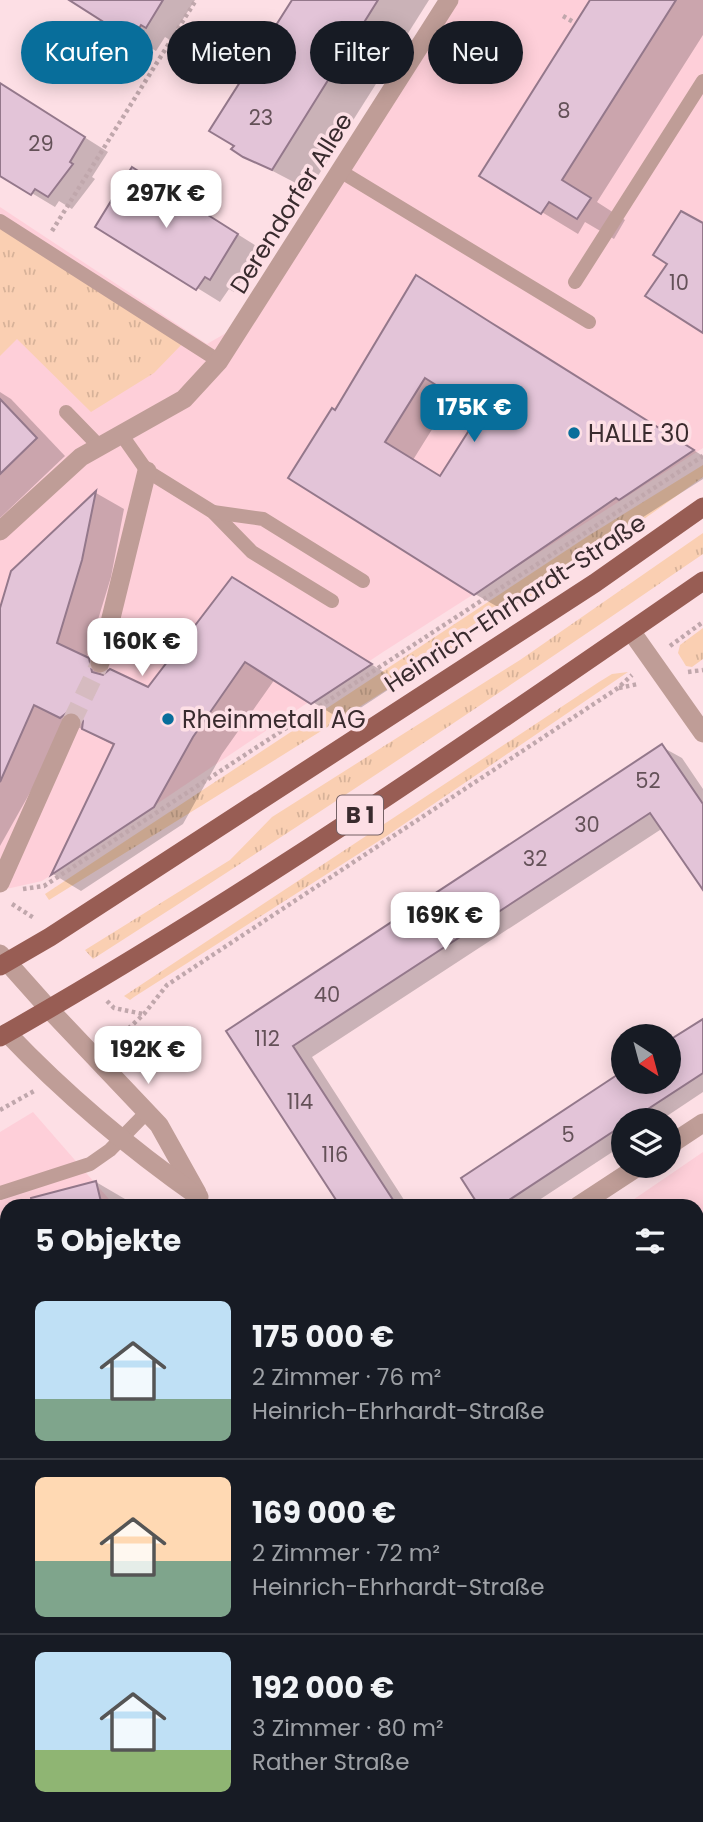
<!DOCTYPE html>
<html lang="de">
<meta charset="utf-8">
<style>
body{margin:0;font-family:Poppins,sans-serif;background:#20242c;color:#f1f3f6;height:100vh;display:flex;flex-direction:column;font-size:26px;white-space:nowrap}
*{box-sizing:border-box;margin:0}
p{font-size:23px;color:#9ea1a6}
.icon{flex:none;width:38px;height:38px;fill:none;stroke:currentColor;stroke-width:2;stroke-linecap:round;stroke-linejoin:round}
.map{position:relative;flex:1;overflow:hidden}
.drawer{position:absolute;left:0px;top:1199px;width:704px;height:625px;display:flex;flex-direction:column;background:#171b24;border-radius:21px 21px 0 0;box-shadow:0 4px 18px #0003}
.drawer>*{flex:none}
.top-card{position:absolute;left:21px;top:21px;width:662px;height:63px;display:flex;gap:14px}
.needle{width:46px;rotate:144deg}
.fabs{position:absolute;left:611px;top:1024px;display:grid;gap:14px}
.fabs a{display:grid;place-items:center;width:70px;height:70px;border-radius:50%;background:#171b24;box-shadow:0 4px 18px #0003;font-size:35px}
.price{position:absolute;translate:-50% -60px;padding:0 16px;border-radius:14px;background:#fff;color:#222;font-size:23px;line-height:46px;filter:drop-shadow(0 2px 4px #0008)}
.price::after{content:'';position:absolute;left:50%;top:42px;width:21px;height:16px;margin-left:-10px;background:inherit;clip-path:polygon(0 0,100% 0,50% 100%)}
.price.active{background:#086e9b;color:#fff}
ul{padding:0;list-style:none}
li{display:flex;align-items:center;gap:21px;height:175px;padding:0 35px}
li+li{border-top:2px solid #363941}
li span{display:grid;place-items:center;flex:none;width:196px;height:140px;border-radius:10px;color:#555}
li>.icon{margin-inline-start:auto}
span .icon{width:84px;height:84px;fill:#fffc;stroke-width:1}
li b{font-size:30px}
h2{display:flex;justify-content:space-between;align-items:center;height:84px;padding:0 35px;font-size:30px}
.tag{padding:0 24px;border-radius:32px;background:#171b24;box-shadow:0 4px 18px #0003;font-size:24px;line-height:63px}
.tag.active{background:#086e9b;color:#fff}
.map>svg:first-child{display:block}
.built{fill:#fecfd9}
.grass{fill:url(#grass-tufts)}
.shadow{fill:#0003;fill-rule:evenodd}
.building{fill:#e3c4d8;stroke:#94788b;stroke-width:2;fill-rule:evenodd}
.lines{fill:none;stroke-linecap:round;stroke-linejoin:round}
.pedestrian-tunnel{stroke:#d6bbc0;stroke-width:19;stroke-dasharray:19 10;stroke-linecap:butt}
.path{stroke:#c0a7ac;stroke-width:4.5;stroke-dasharray:3.5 3.5;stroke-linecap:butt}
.service{stroke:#bf9d97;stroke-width:14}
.pedestrian{stroke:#bf9d97;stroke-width:19}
.minor{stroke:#bf9d97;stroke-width:19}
.tertiary{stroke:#bf9d97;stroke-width:19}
.primary{stroke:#985d54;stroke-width:19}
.poi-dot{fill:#086e9b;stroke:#fddfe5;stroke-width:2.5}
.labels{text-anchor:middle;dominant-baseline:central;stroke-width:7;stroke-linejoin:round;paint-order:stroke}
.number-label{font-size:21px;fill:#645158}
.shield{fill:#fddfe5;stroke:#746165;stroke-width:2}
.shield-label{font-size:23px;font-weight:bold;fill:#392b2e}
.street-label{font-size:24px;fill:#392b2e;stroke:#fddfe5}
.poi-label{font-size:24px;fill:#392b2e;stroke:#fddfe5;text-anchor:start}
</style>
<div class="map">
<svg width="703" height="1822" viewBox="0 0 703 1822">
<defs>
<pattern id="grass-tufts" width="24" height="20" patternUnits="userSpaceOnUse" patternTransform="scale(1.75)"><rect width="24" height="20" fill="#facfb2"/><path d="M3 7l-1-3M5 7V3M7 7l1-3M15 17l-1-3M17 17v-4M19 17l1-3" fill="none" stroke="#d7b299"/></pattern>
</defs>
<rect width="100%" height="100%" fill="#fddfe5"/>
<!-- built -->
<g class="built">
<polygon points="450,0 703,0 703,448 383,652 42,881 6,889 0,885 0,207 207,344 233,329"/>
<polygon points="33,1112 115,1206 7,1206 7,1816 696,1816 696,1206 624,1206 703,1152 703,1822 0,1822 0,1132"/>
</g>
<!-- grass -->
<g class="grass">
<polygon points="0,221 186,340 154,373 91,412 17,339 0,356"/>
<path d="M703,465V477C493,629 269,763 49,900L45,894L588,536Z"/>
<path d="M703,533V554C502,692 299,827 93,959L85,950L230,860L272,817L520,660Z"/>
<polygon points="703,628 703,659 692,667 686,666 678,653 680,645"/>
<polygon points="628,672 385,837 134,997 130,1000 124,996 599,682 612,674"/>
</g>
<!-- shadow -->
<g class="shadow">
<polygon points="73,0 195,0 170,40 165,37 156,51"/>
<polygon points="294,0 429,0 309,190 244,156"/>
<polygon points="592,0 703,0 703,35 597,202 625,220 614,239 585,222 578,234 481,175"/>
<polygon points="0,84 108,152 92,177 95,179 72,209 59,201 55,207 0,174"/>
<polygon points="156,183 261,249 234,292 229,289 220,302 97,226"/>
<path d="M445,294L703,456V479L574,561L577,563L505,611L475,594L335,412ZM454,394L483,412L441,478L413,460Z"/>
<polygon points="0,392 11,399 65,456 0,518"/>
<polygon points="96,493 124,509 111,577 86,659 149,689 261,596 400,682 342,720 275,679 222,754 183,824 81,891 53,874 115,746 64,720 36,782 0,846 0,612 13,572"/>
<polygon points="662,747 682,758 703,789 703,886 663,828 312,1057 408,1206 342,1206 228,1031"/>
<polygon points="703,1021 703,1092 661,1120 623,1120 623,1145 530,1206 481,1206 623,1073 623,1082 668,1082"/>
<polygon points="96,1182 125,1199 127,1206 36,1206"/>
<polygon points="703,1431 703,1608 696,1609 696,1433"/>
<polygon points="0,1678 7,1705 7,1816 36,1816 37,1822 0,1822"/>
<polygon points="696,1760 700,1774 703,1773 703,1822 267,1822 288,1816 696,1816"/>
</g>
<!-- building -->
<g class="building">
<polygon points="69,0 163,0 146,28 141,25 132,40"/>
<polygon points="292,0 378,0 272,170 243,157 231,149 234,146 209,131"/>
<polygon points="590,0 676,0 562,180 591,198 577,219 549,202 541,214 479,176"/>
<polygon points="0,83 85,137 70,162 73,164 48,197 35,189 31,195 0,176"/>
<polygon points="132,167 238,234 210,280 205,277 196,290 95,227"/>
<polygon points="681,211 703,223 703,333 645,296 667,264 653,255"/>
<path d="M416,275L490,322L694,450L619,500L616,498L474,595L288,478L332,408L335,410ZM425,378L480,413L440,476L385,442Z"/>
<polygon points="0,399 37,438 0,474"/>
<polygon points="96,491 82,560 57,643 89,658 92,672 103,675 110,669 148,687 232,577 372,664 311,704 245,662 193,737 154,807 51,875 114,744 82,729 83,721 77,712 69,711 60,718 34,705 0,782 0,608 11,571"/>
<polygon points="662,744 703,804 703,890 650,813 293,1046 397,1206 340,1206 226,1031"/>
<polygon points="703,1019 703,1073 631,1120 623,1120 623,1125 500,1206 479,1206 461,1178 623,1071 623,1082 668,1082 668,1041"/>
<polygon points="96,1181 102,1206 32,1206 31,1198"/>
</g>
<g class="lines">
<!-- pedestrian-tunnel -->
<polyline class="pedestrian-tunnel" points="71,723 100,663"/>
<!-- path -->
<g class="path">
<polyline points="563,16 575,23"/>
<polyline points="52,231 196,0"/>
<polyline points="670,646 703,622"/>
<polyline points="688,672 703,670"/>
<polyline points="619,688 638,684"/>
<polyline points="23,889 44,886 703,456"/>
<polyline points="12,904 34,918"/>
<polyline points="107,1001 114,1008 143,1014"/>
<polyline points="113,1043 144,1014 167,985 618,688 632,675"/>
<polyline points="0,1110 34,1091"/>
</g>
<!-- service -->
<g class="service">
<polyline points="340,171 589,322"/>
<polyline points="0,221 219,361"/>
<polyline points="575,282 703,81"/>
<polyline points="66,412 99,446"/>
<polyline points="121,434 147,471 213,512 252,552 332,601"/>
<polyline points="213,512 263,519 363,581"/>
<polyline points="0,1193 90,1164 110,1150 146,1113"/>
<polyline points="0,1482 7,1482"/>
<polyline points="0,1640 7,1639"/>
<polyline points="696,1643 703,1641"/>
<polyline points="696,1667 703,1692"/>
<polyline points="0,1668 7,1696"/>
<polyline points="70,1822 75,1816"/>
</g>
<!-- pedestrian -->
<g class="pedestrian">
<polyline points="100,663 147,471"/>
<polyline points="0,883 71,723"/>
</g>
<!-- minor -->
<g class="minor">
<polyline points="0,531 81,457 184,399 219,361 449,0"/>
<polyline points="631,631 703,733"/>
<polyline points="49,1009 159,1125 197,1193"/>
<path d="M7,1033C66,1095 129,1148 199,1197"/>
<polyline points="668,1146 703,1123"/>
<polyline points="578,1206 639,1166"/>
</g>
<!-- tertiary -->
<polyline class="tertiary" points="0,954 49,1009"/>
<!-- primary -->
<g class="primary">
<polyline points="0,966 50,937 595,583 703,507"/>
<path d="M0,1037C243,899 473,740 703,581"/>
</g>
</g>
<!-- markers -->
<g class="poi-dot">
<circle cx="574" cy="433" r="7"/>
<circle cx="168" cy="719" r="7"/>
</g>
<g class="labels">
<!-- number labels -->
<g class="number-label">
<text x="564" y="110">8</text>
<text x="261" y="117">23</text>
<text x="41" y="143">29</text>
<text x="679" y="282">10</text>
<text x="648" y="780">52</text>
<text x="587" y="824">30</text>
<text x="535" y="858">32</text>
<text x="327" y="994">40</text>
<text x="267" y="1038">112</text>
<text x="300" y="1101">114</text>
<text x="568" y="1134">5</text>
<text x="335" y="1154">116</text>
</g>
<!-- shield labels -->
<rect class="shield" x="337" y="795.5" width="46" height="39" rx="5"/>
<g class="shield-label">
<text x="360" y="815">B 1</text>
</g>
<!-- street labels -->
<g class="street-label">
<text transform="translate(291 203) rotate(-58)">Derendorfer Allee</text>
<text transform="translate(515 603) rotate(-33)">Heinrich-Ehrhardt-Straße</text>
</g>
<!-- poi labels -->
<g class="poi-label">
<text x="588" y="433">HALLE 30</text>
<text x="182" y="719">Rheinmetall AG</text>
</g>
</g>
</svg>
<div class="fabs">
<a><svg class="needle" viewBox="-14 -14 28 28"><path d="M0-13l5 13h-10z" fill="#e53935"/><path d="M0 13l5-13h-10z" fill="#9ea1a6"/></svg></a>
<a><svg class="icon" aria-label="layers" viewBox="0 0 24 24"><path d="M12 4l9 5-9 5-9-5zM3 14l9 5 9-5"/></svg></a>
</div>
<b class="price" style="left:166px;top:230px">297K €</b>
<b class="price active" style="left:474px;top:444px">175K €</b>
<b class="price" style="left:142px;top:678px">160K €</b>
<b class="price" style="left:445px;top:952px">169K €</b>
<b class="price" style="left:148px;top:1086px">192K €</b>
<div class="top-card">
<a class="tag active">Kaufen</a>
<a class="tag">Mieten</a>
<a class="tag">Filter</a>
<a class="tag">Neu</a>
</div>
<section class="drawer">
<h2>5 Objekte<svg class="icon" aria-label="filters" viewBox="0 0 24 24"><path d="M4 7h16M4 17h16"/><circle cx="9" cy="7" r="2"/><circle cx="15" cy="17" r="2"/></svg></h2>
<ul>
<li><span style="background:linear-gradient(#bfe0f5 70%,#7fa58c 0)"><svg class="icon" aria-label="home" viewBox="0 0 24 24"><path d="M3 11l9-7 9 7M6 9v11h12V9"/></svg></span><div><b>175 000 €</b><p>2 Zimmer · 76 m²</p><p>Heinrich-Ehrhardt-Straße</p></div></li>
<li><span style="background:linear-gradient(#ffd9b3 60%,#7fa58c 0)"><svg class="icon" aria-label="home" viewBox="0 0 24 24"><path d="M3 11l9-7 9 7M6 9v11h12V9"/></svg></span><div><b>169 000 €</b><p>2 Zimmer · 72 m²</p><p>Heinrich-Ehrhardt-Straße</p></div></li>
<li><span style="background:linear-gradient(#bfe0f5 70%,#8fb573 0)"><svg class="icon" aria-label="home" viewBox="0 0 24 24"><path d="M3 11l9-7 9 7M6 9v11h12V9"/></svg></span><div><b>192 000 €</b><p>3 Zimmer · 80 m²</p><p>Rather Straße</p></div></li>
</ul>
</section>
</div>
